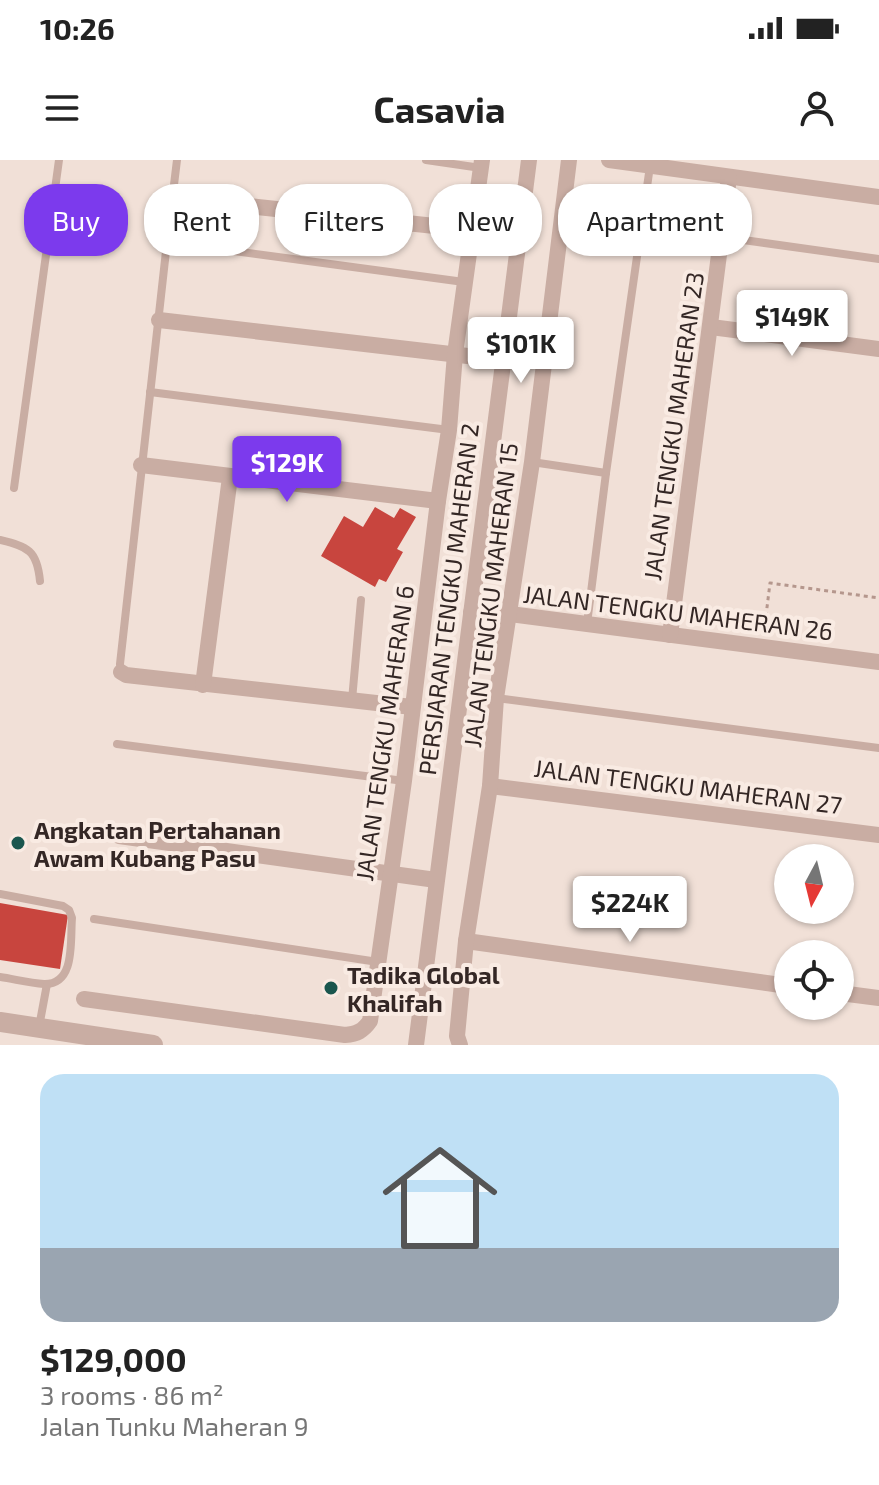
<!DOCTYPE html>
<meta charset="utf-8">
<style>
body{margin:0;font-family:"Exo 2",sans-serif;background:#f2f2f2;color:#222;height:100vh;display:flex;flex-direction:column;font-size:30px;white-space:nowrap}
*{box-sizing:border-box;margin:0}
p{font-size:26px;color:#767676}
.icon{flex:none;width:44px;height:44px;fill:none;stroke:currentColor;stroke-width:2;stroke-linecap:round;stroke-linejoin:round}
.map{position:relative;height:885px;overflow:hidden}
.sheet{display:flex;flex-direction:column;background:#fff;flex:1}
.sheet>*{flex:none}
.hud{position:absolute;left:24px;top:24px;width:832px;height:72px;display:flex;gap:16px}
.needle{width:52px;rotate:187deg}
.tools{position:absolute;left:774px;top:684px;display:grid;gap:16px}
.tools a{display:grid;place-items:center;width:80px;height:80px;border-radius:50%;background:#fff;box-shadow:0 2px 6px #0004;font-size:40px}
.price{position:absolute;translate:-50% -68px;padding:0 18px;border-radius:8px;background:#fff;color:#222;font-size:26px;line-height:52px;filter:drop-shadow(0 2px 4px #0008)}
.price::after{content:'';position:absolute;left:50%;top:48px;width:24px;height:18px;margin-left:-12px;background:inherit;clip-path:polygon(0 0,100% 0,50% 100%)}
.price.current{background:#7c3aed;color:#fff}
ul{padding:0;list-style:none}
li{display:grid;align-content:center;gap:16px;height:424px;padding:0 40px}
li span{display:grid;place-items:center;height:248px;border-radius:24px;color:#555}
li>.icon{margin-inline-start:auto}
span .icon{width:144px;height:144px;fill:#fffc;stroke-width:1}
li b{font-size:34px}
.pill{padding:0 28px;border-radius:32px;background:#fff;box-shadow:0 2px 6px #0004;font-size:28px;line-height:72px}
.pill.current{background:#7c3aed;color:#fff}
.status{display:flex;justify-content:space-between;align-items:center;height:56px;padding:0 40px;background:#fff;direction:ltr}
.status svg{height:22px;fill:currentColor}
header{display:flex;justify-content:space-between;align-items:center;height:104px;padding:0 40px;background:#fff;font-size:36px;font-weight:700}
.map>svg:first-child{display:block}
.building{fill:#c8453e}
.lines{fill:none;stroke-linecap:round;stroke-linejoin:round}
.path{stroke:#b5978d;stroke-width:3;stroke-dasharray:4 4;stroke-linecap:butt}
.service{stroke:#c9ada3;stroke-width:8}
.minor{stroke:#c9ada3;stroke-width:16}
.tertiary{stroke:#c9ada3;stroke-width:20}
.poi-dot{fill:#1a564e;stroke:#f9ebe3;stroke-width:3}
.labels{text-anchor:middle;dominant-baseline:central;stroke-width:8;stroke-linejoin:round;paint-order:stroke}
.street-label{font-size:24px;fill:#342725;stroke:#f9ebe3}
.poi-label{font-size:24px;font-weight:bold;fill:#342725;stroke:#f9ebe3;text-anchor:start}
</style>
<div class="status"><b>10:26</b><svg viewBox="0 0 49 12"><path d="M0 12V9h3v3zM5 12V6h3v6zM10 12V3h3v9zM15 12V0h3v12zM26 1h20v11H26zM47 4h2v5h-2z"/></svg></div>
<header><svg class="icon" aria-label="menu" viewBox="0 0 24 24"><path d="M4 6h16M4 12h16M4 18h16"/></svg>Casavia<svg class="icon" aria-label="person" viewBox="0 0 24 24"><circle cx="12" cy="8" r="4"/><path d="M4 21q1-7 8-7t8 7"/></svg></header>
<div class="map">
<svg width="879" height="885" viewBox="0 0 879 885">
<rect width="100%" height="100%" fill="#f1e0d7"/>
<!-- building -->
<g class="building">
<polygon points="375,347 394,358 400,348 416,357 397,389 403,392 386,422 379,419 375,427 321,396 344,356 363,367"/>
<polygon points="0,743 68,755 60,809 0,800"/>
</g>
<g class="lines">
<!-- path -->
<polyline class="path" points="764,472 770,423 879,438"/>
<!-- service -->
<g class="service">
<polyline points="426,0 481,8"/>
<polyline points="722,77 879,99"/>
<polyline points="167,82 464,122"/>
<polyline points="150,232 449,270"/>
<polyline points="532,302 606,313 587,464"/>
<polyline points="606,313 650,6"/>
<polyline points="14,328 59,0"/>
<path d="M0,380C28,387 37,390 40,421"/>
<polyline points="121,512 120,504 167,82 177,0"/>
<polyline points="496,538 879,588"/>
<polyline points="352,540 361,440"/>
<polyline points="117,584 404,621"/>
<path d="M0,734L63,746L69,750L72,758C70,780 76,825 44,824C29,823 14,819 0,817"/>
<polyline points="94,759 378,802"/>
<polyline points="39,867 47,824"/>
</g>
<!-- minor -->
<g class="minor">
<polyline points="609,0 879,37"/>
<polyline points="173,38 472,70"/>
<polyline points="159,160 502,200"/>
<polyline points="711,167 879,189"/>
<polyline points="141,305 438,341"/>
<polyline points="471,452 510,454 879,502"/>
<polyline points="670,475 729,17"/>
<polyline points="121,512 126,515 412,547"/>
<polyline points="203,525 230,317"/>
<polyline points="490,626 879,675"/>
<polyline points="119,676 436,720"/>
<polyline points="466,781 788,826"/>
<polyline points="840,833 879,838"/>
<path d="M84,839L345,875C357,874 363,871 370,861L404,621L438,341L449,270L455,194L482,0"/>
<polyline points="416,885 529,0"/>
<polyline points="460,885 457,876 466,781 490,626 496,538 532,302 569,0"/>
</g>
<!-- tertiary -->
<polyline class="tertiary" points="0,862 153,885"/>
</g>
<!-- markers -->
<g class="poi-dot">
<circle cx="18" cy="683" r="8"/>
<circle cx="331" cy="828" r="8"/>
</g>
<g class="labels">
<!-- street labels -->
<g class="street-label">
<text transform="translate(673 266) rotate(-82)">JALAN TENGKU MAHERAN 23</text>
<text transform="translate(490 435) rotate(-83)">JALAN TENGKU MAHERAN 15</text>
<text transform="translate(448 439) rotate(-83)">PERSIARAN TENGKU MAHERAN 2</text>
<text transform="translate(678 452) rotate(7)">JALAN TENGKU MAHERAN 26</text>
<text transform="translate(384 573) rotate(-82)">JALAN TENGKU MAHERAN 6</text>
<text transform="translate(688 626) rotate(7)">JALAN TENGKU MAHERAN 27</text>
</g>
<!-- poi labels -->
<g class="poi-label">
<text x="34" y="669">Angkatan Pertahanan<tspan x="34" dy="28">Awam Kubang Pasu</tspan></text>
<text x="347" y="814">Tadika Global<tspan x="347" dy="28">Khalifah</tspan></text>
</g>
</g>
</svg>
<div class="tools">
<a><svg class="needle" viewBox="-14 -14 28 28"><path d="M0-13l5 13h-10z" fill="#e53935"/><path d="M0 13l5-13h-10z" fill="#767676"/></svg></a>
<a><svg class="icon" aria-label="locate" viewBox="0 0 24 24"><circle cx="12" cy="12" r="6"/><path d="M12 2v4M12 18v4M2 12h4M18 12h4"/></svg></a>
</div>
<b class="price" style="left:792px;top:198px">$149K</b>
<b class="price" style="left:521px;top:225px">$101K</b>
<b class="price current" style="left:287px;top:344px">$129K</b>
<b class="price" style="left:630px;top:784px">$224K</b>
<div class="hud">
<a class="pill current">Buy</a>
<a class="pill">Rent</a>
<a class="pill">Filters</a>
<a class="pill">New</a>
<a class="pill">Apartment</a>
</div>
</div>
<section class="sheet">
<ul>
<li><span style="background:linear-gradient(#bfe0f5 70%,#9aa5b1 0)"><svg class="icon" aria-label="home" viewBox="0 0 24 24"><path d="M3 11l9-7 9 7M6 9v11h12V9"/></svg></span><div><b>$129,000</b><p>3 rooms · 86 m²</p><p>Jalan Tunku Maheran 9</p></div></li>
</ul>
</section>
